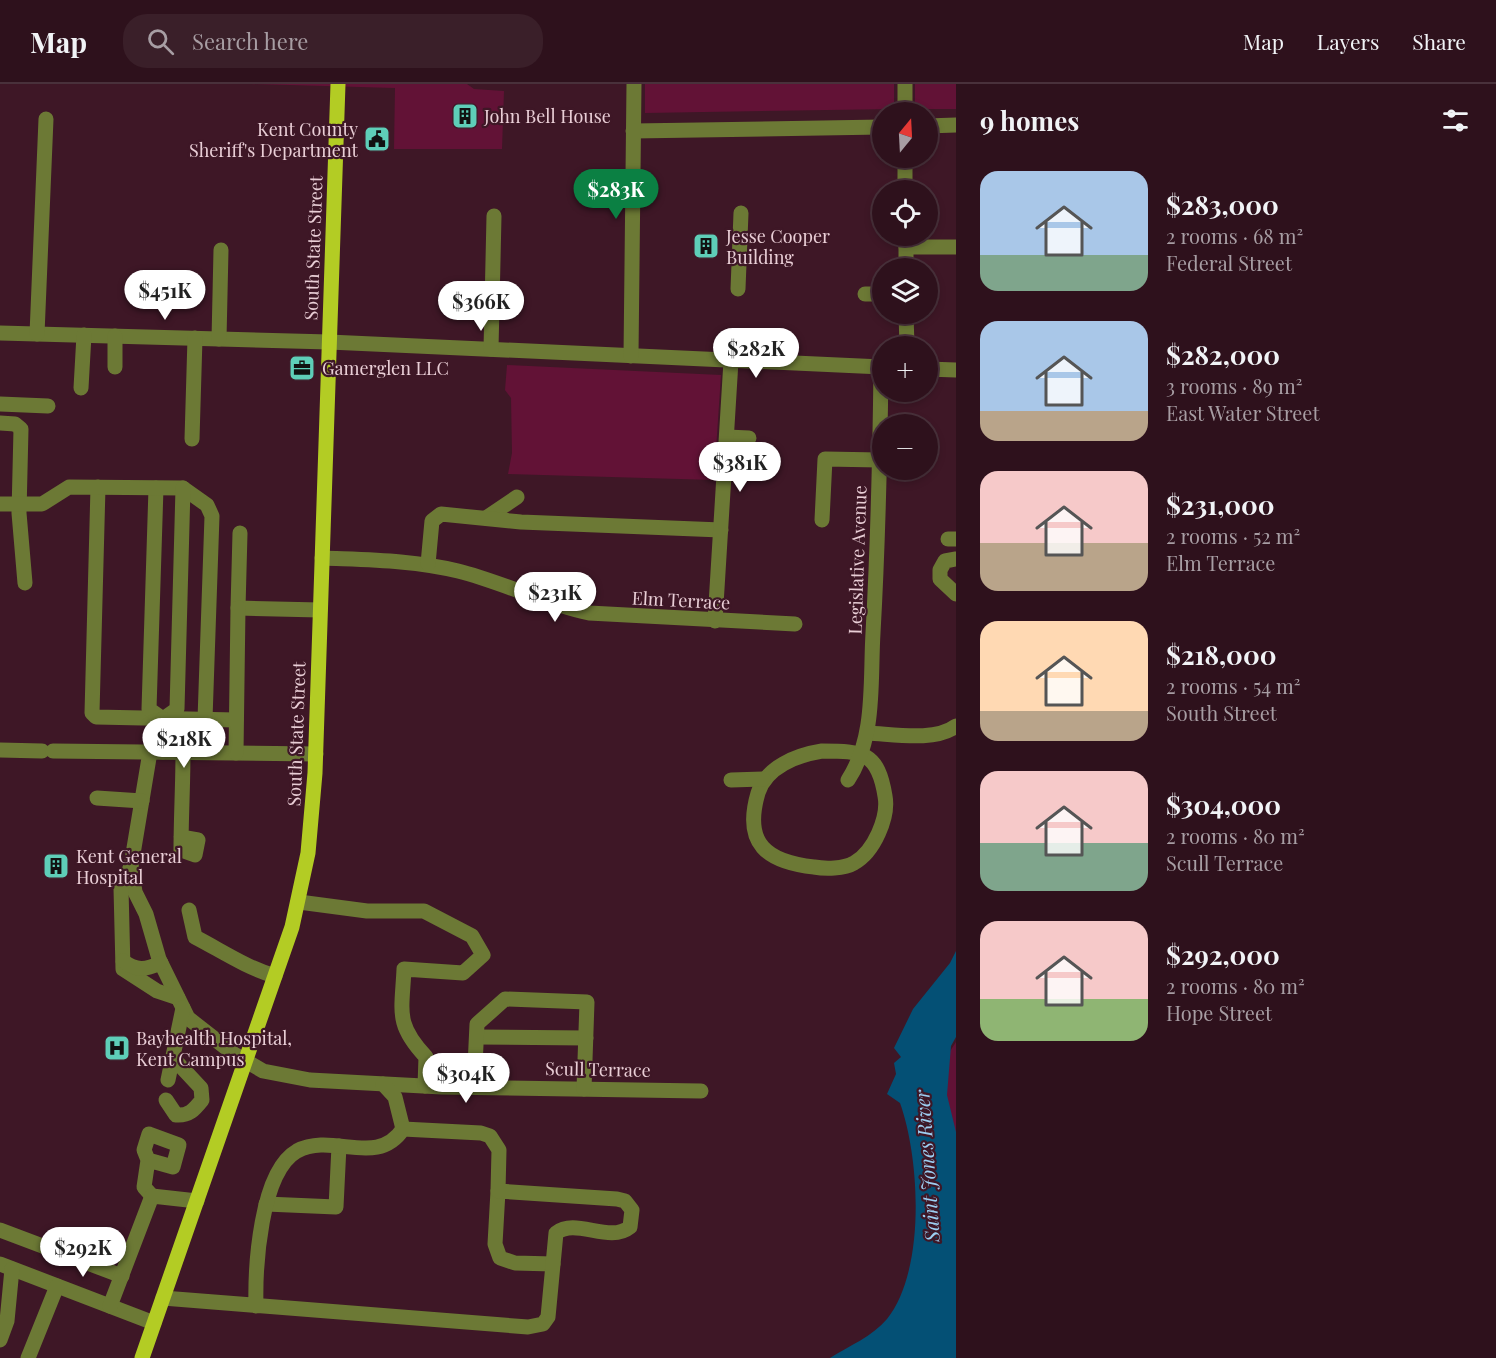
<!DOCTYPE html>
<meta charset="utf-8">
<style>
body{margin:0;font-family:"Playfair Display",serif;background:#3a1f29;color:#f1f3f6;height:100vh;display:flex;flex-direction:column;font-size:22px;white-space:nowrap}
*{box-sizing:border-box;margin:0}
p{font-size:20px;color:#a79da3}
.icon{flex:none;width:33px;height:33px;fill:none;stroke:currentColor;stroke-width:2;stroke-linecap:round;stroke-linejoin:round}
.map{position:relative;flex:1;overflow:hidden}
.side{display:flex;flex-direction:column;background:#2e111c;width:540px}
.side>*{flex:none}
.needle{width:39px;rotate:18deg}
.buttons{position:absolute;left:872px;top:18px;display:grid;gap:12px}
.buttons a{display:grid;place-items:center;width:66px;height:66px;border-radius:50%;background:#2e111c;box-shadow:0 3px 9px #0003,0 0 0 2px #49313b;font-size:30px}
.price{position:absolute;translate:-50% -51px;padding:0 14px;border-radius:21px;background:#fff;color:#222;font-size:20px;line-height:39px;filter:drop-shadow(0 2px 3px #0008)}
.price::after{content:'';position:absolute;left:50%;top:36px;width:18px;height:14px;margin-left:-9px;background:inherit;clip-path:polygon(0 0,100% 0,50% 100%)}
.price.selected{background:#0b8043;color:#fff}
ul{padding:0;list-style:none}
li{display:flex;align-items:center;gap:18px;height:150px;padding:0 24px}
li span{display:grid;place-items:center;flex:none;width:168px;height:120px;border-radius:18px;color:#555}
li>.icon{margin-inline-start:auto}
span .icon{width:72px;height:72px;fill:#fffc;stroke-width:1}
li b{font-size:26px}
h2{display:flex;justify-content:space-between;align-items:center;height:72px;padding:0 24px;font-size:26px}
header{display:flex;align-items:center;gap:36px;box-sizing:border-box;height:84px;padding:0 30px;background:#2e111c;border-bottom:2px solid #49313b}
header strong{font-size:28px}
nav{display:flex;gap:33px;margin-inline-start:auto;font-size:21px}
.search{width:420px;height:54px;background:#3a1f29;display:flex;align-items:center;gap:15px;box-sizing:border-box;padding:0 21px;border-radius:24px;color:#a79da3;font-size:22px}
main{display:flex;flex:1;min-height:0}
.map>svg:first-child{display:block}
.green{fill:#621236}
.water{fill:#045075}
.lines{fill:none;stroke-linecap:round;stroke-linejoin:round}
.minor{stroke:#6c7935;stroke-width:15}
.major{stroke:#b3cc24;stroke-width:15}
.labels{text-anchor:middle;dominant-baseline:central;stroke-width:4.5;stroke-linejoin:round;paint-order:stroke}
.poi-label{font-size:18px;fill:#e9ced6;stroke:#3e1726;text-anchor:start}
.street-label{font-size:18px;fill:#e9ced6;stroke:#3e1726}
.water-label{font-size:20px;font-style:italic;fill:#9dcff2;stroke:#3e1726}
</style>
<header>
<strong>Map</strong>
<div class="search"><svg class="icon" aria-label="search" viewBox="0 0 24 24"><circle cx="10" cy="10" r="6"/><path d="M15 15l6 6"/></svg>Search here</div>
<nav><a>Map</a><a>Layers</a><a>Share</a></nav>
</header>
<main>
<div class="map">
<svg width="956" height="1274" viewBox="0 0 956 1274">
<rect width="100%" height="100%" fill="#3e1726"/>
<!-- green -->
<g class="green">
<polygon points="251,0 467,0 474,5 504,7 502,65 394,65 395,4"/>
<polygon points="645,0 894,0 894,25 645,29"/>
<rect x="915" y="0" width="41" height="25"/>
<polygon points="507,281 721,291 714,396 508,390 512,369 511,314 505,306"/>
<polygon points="956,958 956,1134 939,984"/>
</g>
<!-- water -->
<path class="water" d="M956,867V953L951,962L947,1011L956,1048V1274H830C849,1262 873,1252 887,1235C926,1186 920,1075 900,1019L887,1010L896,990L894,979L901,973L894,964L913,925L950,879Z"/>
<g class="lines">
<!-- minor -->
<g class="minor">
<polyline points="905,0 905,28"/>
<polyline points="927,42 956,41"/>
<polyline points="633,47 882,43"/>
<polyline points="905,74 905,106"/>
<polyline points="906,152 906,184"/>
<polyline points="906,163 956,163"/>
<polyline points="738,205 741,129"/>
<polyline points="865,210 882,210"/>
<polyline points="906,230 907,262"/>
<polyline points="0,249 329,258 882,283"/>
<polyline points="37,250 46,35"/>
<polyline points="219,255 221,166"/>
<polyline points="491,265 494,132"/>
<polyline points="631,272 634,0"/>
<polyline points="115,283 115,252"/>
<polyline points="927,285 956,286"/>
<polyline points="81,304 84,251"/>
<polyline points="0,320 48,322"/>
<polyline points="0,339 15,340 21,345 19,429 25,499"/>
<polyline points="727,353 749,354"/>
<polyline points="192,355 195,254"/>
<polyline points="98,403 92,629 96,633 236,636"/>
<polyline points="156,404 149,625 163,635"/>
<polyline points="0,420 42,420 69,403 183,404 207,421 212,432 205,635"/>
<polyline points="486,434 517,413"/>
<polyline points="822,436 825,375 880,376"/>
<polyline points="240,449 238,524 320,526"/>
<polyline points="948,455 956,455"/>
<path d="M322,474C368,476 413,476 458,487C502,498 543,519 589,529L795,540"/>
<polyline points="956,475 945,477 940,486 940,495 956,510"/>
<polyline points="428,480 432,437 441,430 521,438 721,446"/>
<polyline points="715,537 731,277 736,260"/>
<polyline points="163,635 177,625 183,404"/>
<path d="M868,649C893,650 935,658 956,642"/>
<polyline points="0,666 42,667"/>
<polyline points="53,667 316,670"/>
<path d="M822,667C863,667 878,668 885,712C889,733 874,768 854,779C844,785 825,785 814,783C767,778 743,760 758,709C766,683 797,671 822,667Z"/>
<polyline points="150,668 131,782 135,808 146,830 159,875 188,934 234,970 263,987 310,996 442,1003 701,1007"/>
<polyline points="163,668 163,635"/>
<polyline points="236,669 238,524"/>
<polyline points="731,696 763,695"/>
<path d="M848,696C876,653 870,598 873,549C878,460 880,372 881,283"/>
<polyline points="97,714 142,717"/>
<path d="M181,753L198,756L195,771L181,766C181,734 183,701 183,668"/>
<polyline points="131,782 121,804 123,885 157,907 178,914"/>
<path d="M299,818L367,827H424L472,852L483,871L463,889L404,885C402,928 395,940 426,973L425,1002"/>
<path d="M189,826L195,853C222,867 245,883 275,892"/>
<path d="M123,877C137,887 145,886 161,879"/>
<polyline points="477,953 586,954"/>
<polyline points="168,996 183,924"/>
<polyline points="383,1000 395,1013 403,1045"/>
<polyline points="474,1003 477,940 505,915 587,918 584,1005"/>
<path d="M166,1016L176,1031C189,1032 194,1026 202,1016L201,1004L173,974"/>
<polyline points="148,1076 144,1066 149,1050 179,1061 173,1083 148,1076 144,1103 152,1112"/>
<polyline points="498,1107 495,1160 500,1174 515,1179 553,1180"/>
<polyline points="266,1120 336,1123 339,1062"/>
<polyline points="0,1146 122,1192"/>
<polyline points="0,1180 154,1239"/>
<path d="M163,1214L528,1243L543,1240L548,1233L556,1149C576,1133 609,1160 630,1143L632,1126L625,1117L617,1115L498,1107L499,1066L490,1052L481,1049L403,1045C377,1084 333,1048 297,1067C260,1088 255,1184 256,1222"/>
<polyline points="110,1222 152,1112 197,1117"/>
<polyline points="0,1256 7,1237 12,1185"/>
<polyline points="28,1274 57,1202"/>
</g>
<!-- major -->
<polyline class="major" points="142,1274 292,843 308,769 315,689 338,0"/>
</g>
<!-- icons -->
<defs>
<g id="building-square" transform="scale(1.35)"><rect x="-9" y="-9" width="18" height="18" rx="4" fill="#5eceb8" stroke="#3e1726"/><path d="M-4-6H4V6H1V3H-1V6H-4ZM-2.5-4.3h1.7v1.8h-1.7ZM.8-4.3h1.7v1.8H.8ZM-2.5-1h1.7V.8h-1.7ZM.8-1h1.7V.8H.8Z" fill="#111"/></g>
<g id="civic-square" transform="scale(1.35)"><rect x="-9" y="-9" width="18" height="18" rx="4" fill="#5eceb8" stroke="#3e1726"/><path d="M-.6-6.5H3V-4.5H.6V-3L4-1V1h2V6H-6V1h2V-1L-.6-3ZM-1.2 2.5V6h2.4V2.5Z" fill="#111"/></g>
<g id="office-square" transform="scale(1.35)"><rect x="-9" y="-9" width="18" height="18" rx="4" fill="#5eceb8" stroke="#3e1726"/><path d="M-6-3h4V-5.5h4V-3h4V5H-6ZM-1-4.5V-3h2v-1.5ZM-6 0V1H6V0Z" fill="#111"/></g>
<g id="hospital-square" transform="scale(1.35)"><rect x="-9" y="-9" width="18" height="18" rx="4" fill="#5eceb8" stroke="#3e1726"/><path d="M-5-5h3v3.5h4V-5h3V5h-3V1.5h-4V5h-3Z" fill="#111"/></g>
</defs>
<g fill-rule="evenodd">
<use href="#building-square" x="465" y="32"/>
<use href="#civic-square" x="377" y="55"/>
<use href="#building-square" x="706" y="162"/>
<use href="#office-square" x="302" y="284"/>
<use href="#building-square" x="56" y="782"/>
<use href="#hospital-square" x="117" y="964"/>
</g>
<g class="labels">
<!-- poi labels -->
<g class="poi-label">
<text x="484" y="32">John Bell House</text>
<text x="358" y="45" text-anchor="end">Kent County<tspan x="358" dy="21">Sheriff's Department</tspan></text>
<text x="726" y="152">Jesse Cooper<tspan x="726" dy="21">Building</tspan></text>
<text x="322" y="284">Gamerglen LLC</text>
<text x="76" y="772">Kent General<tspan x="76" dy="21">Hospital</tspan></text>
<text x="136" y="954">Bayhealth Hospital,<tspan x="136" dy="21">Kent Campus</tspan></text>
</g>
<!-- street labels -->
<g class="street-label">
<text transform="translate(313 164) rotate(-88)">South State Street</text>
<text transform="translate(857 476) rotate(-88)">Legislative Avenue</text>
<text transform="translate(681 516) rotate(3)">Elm Terrace</text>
<text transform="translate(296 650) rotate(-88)">South State Street</text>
<text transform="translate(598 985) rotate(1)">Scull Terrace</text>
</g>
<!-- water labels -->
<g class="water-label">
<text transform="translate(926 1082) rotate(-94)">Saint Jones River</text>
</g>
</g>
</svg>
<div class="buttons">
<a><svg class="needle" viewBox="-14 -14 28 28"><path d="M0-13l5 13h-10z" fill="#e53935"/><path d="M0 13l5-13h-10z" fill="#a79da3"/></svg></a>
<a><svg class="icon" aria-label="locate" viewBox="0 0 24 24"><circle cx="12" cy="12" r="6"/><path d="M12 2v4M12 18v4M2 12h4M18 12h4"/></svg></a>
<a><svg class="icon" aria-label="layers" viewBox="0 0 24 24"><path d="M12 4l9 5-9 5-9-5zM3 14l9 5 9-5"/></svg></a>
<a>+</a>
<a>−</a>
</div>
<b class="price selected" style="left:616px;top:136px">$283K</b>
<b class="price" style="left:165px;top:237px">$451K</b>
<b class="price" style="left:481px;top:248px">$366K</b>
<b class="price" style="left:756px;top:295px">$282K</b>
<b class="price" style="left:740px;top:409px">$381K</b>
<b class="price" style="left:555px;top:539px">$231K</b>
<b class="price" style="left:184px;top:685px">$218K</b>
<b class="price" style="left:466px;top:1020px">$304K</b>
<b class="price" style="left:83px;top:1194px">$292K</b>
</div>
<section class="side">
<h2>9 homes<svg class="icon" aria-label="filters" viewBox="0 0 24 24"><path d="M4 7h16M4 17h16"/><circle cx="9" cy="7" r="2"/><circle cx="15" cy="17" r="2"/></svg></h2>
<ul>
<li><span style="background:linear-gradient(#a9c7e8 70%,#7fa58c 0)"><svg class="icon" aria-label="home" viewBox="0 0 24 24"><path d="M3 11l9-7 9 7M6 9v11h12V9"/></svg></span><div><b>$283,000</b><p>2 rooms · 68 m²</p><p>Federal Street</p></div></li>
<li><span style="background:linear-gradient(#a9c7e8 75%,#b9a48a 0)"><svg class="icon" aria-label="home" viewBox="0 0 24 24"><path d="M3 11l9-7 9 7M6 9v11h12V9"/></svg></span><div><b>$282,000</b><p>3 rooms · 89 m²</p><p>East Water Street</p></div></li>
<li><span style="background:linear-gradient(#f6c9c9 60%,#b9a48a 0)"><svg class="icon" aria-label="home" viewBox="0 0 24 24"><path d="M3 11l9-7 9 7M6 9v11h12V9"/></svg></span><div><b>$231,000</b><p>2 rooms · 52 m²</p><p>Elm Terrace</p></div></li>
<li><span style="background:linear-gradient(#ffd9b3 75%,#b9a48a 0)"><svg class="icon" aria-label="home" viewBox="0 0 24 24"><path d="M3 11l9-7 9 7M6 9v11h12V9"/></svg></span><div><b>$218,000</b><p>2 rooms · 54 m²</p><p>South Street</p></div></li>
<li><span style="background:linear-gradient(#f6c9c9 60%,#7fa58c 0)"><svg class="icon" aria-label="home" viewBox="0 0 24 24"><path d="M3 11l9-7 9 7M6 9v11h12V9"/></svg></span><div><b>$304,000</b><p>2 rooms · 80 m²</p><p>Scull Terrace</p></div></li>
<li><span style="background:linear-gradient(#f6c9c9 65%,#8fb573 0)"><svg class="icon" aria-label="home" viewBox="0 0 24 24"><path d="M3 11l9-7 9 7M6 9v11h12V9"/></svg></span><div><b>$292,000</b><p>2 rooms · 80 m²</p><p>Hope Street</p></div></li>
</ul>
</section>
</main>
